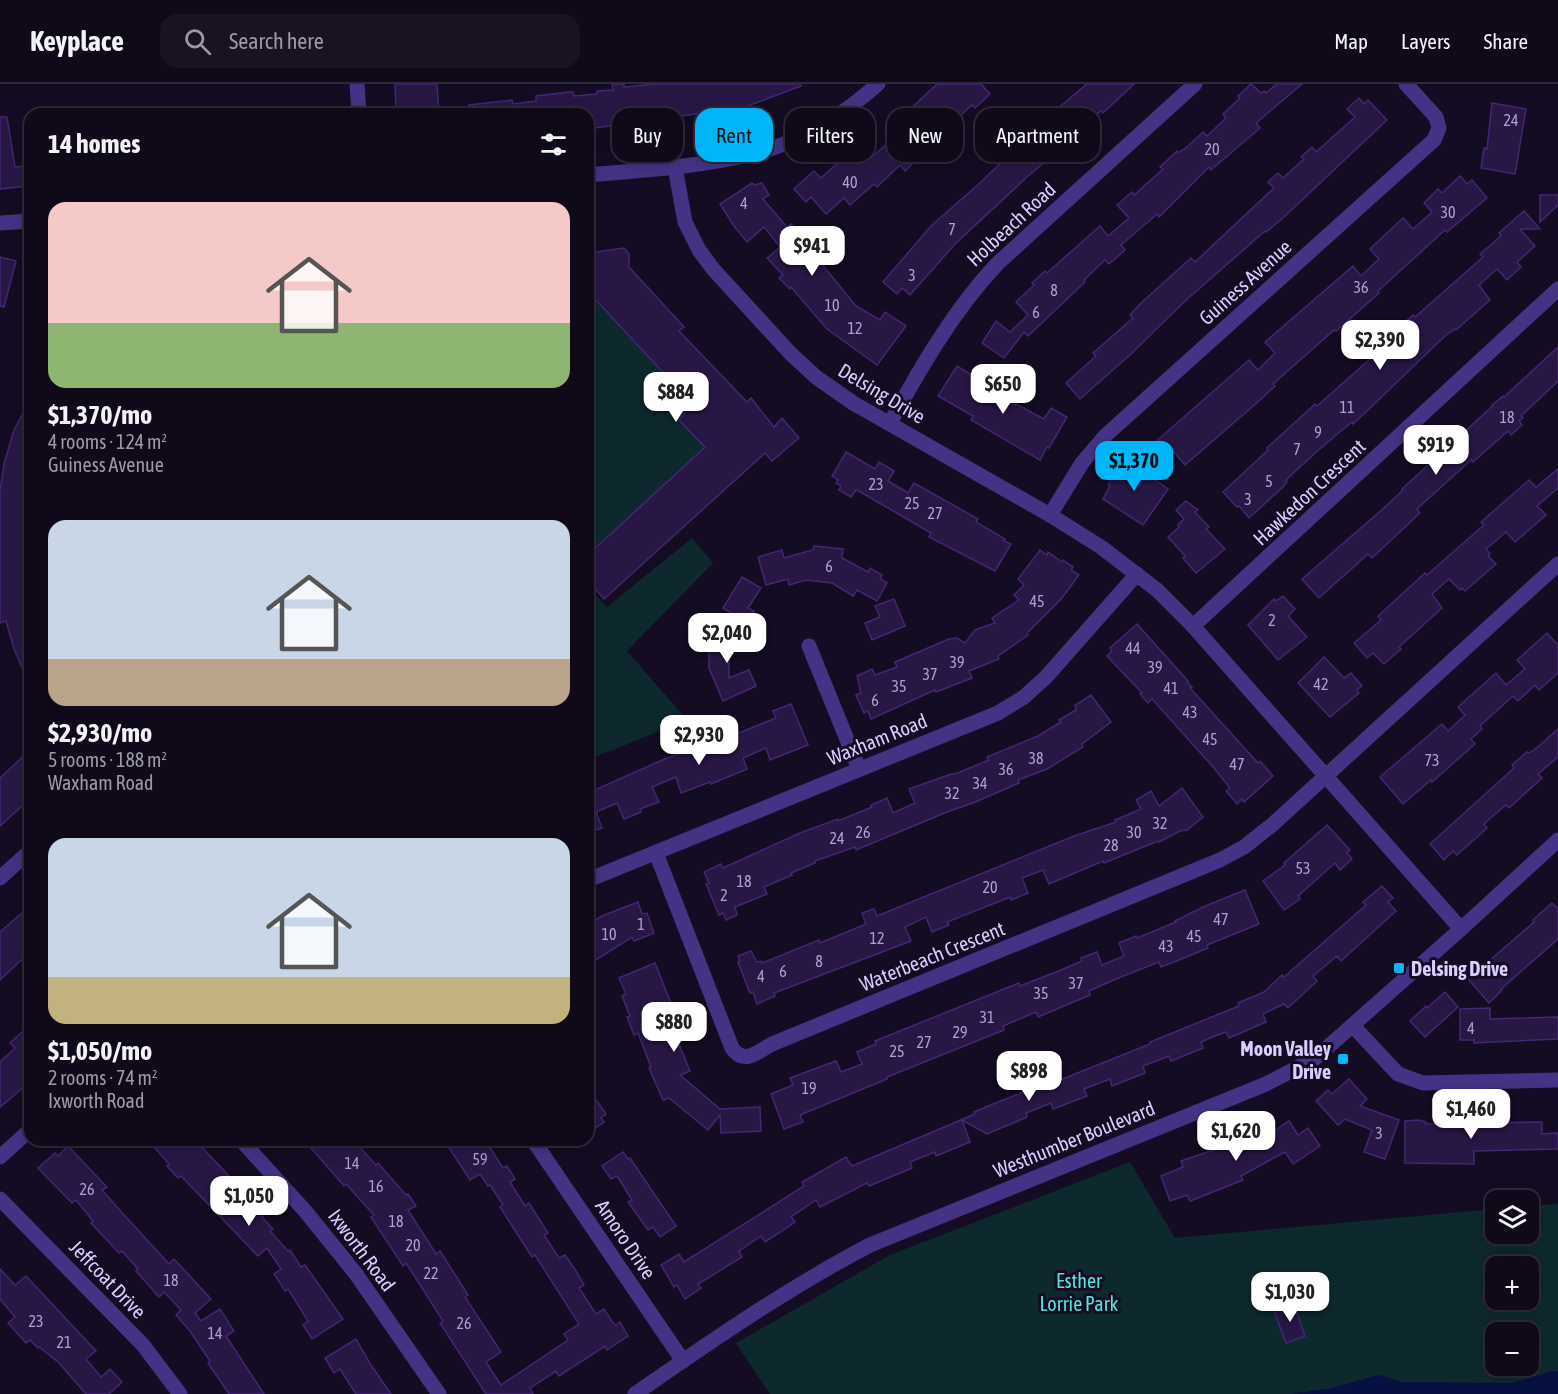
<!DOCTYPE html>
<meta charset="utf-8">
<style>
body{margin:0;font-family:"Asap Condensed",sans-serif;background:#181223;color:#f1f3f6;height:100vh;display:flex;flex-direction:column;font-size:22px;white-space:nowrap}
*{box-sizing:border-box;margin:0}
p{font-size:20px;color:#9b9aa2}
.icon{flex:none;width:33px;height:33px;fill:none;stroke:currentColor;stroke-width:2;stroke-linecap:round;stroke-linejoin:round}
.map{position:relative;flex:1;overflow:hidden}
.panel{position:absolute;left:24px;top:24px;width:570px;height:1038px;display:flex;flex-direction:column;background:#0f091a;border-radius:18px;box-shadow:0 3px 15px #0003,0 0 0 2px #2f2a39}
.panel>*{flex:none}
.guide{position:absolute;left:612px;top:24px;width:570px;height:54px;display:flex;gap:12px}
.controls{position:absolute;left:1485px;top:1106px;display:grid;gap:12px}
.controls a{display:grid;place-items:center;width:54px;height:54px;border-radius:12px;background:#0f091a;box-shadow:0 3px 15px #0003,0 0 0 2px #2f2a39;font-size:30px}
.price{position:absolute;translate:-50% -51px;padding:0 14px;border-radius:12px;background:#fff;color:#222;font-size:20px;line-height:39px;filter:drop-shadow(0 2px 3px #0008)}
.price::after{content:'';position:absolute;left:50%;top:36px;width:18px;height:14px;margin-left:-9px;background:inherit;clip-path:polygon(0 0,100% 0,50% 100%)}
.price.on{background:#00b6f8;color:#111}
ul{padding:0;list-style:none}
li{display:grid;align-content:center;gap:12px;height:318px;padding:0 24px}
li span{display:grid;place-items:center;height:186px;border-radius:18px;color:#555}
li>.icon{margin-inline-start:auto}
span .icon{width:108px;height:108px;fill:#fffc;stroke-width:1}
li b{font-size:26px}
h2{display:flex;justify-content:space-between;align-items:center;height:72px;padding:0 24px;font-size:26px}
.pill{padding:0 21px;border-radius:18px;background:#0f091a;box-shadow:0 3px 15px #0003,0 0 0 2px #2f2a39;font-size:21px;line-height:54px}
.pill.on{background:#00b6f8;color:#111}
header{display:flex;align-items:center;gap:36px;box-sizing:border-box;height:84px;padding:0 30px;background:#0f091a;border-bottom:2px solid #2f2a39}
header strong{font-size:28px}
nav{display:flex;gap:33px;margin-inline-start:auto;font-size:21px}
.search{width:420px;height:54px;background:#181223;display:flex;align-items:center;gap:15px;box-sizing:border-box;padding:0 21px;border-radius:18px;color:#9b9aa2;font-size:22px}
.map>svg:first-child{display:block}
.green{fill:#0e292d;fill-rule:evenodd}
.water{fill:#061142}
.building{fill:#281745;stroke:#422772;stroke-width:1.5}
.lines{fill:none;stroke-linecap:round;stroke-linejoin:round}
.minor{stroke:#443385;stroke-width:15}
.poi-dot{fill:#00b6f8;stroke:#140c22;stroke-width:2}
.labels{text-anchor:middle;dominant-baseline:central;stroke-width:6;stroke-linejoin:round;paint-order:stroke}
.number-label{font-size:16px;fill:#aea0d0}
.street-label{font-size:20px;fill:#dbcdff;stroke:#140c22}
.poi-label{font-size:20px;font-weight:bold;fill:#dbcdff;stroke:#140c22;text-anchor:start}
.park-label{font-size:20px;fill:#51e8db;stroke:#140c22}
</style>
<header>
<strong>Keyplace</strong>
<div class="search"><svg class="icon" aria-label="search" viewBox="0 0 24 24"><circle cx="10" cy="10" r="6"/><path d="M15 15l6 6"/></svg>Search here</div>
<nav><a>Map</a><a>Layers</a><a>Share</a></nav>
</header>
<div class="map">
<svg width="1558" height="1310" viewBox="0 0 1558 1310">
<rect width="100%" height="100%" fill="#140c22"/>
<!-- green -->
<g class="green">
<polygon points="595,215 682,309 672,317 685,330 679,336 705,363 588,471 588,216"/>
<polygon points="692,454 713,479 627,567 687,636 588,676 588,503 607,523"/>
<path d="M1130,1078L1175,1154L1495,1125L1496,1149H1528L1529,1122L1558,1120V1310H770L736,1259L890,1171ZM1496,1182H1528V1215H1496ZM1496,1248H1528V1281H1496Z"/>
</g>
<!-- water -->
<polygon class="water" points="1553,1287 1558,1287 1558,1310 1292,1310 1331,1304 1379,1291 1403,1298 1512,1299"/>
<!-- building -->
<g class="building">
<polygon points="395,0 437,0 439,30 396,30"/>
<polygon points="612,0 624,0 624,3 656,0 800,0 801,2 740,25 741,27 712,31 710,28 588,45 588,30 469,30 469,21 512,16 513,20 536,17 536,12 569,8 573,8 574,12 597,10 597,7 613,6"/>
<polygon points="937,0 981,0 990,10 975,24 972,21 941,50 942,51 905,87 900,81 877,103 874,100 850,121 844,114 826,130 811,113 806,118 794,105 814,87 821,94 844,73 846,75 862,60 873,72 891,56 885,49"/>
<polygon points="1087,0 1134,0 1103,29 1101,27 1096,31 1095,30 1062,60 1064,62 1027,93 955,160 910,211 902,204 897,210 883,198 931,142 980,99 1051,30"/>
<polygon points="1251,0 1261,9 1264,7 1266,9 1277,0 1302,0 1256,39 1260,44 1211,86 1209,83 1159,133 1157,130 1121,161 1125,166 1109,180 1105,176 1084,196 1085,198 1028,252 1024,248 1004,274 982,259 996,237 1010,248 1028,231 1016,218 1034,201 1032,199 1045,187 1047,189 1100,142 1108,152 1129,134 1117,121 1132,108 1134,111 1163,85 1160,83 1177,67 1178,69 1186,64 1203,48 1207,52 1226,34 1223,30 1240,14 1238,12"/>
<polygon points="1359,14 1364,20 1368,16 1387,36 1284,133 1266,148 1265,147 1184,218 1131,270 1080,315 1066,299 1096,272 1093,269 1133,234 1130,231 1141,219 1191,174 1195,178 1274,104 1268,98 1278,89 1283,94 1304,75 1301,73 1312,63 1316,68 1355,33 1347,25"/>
<polygon points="1492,19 1526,25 1515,90 1481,84 1484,64 1487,65"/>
<polygon points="0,33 7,33 15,83 26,82 28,102 0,105"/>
<polygon points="1460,92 1467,100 1472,96 1487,114 1447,148 1445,146 1378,207 1379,209 1336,247 1334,246 1273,300 1275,302 1259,317 1185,381 1173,367 1165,373 1153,360 1249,276 1258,286 1275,269 1265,258 1353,182 1361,192 1379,175 1370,165 1403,134 1413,145 1432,128 1424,119 1438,105 1442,109"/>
<polygon points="752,99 754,101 762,99 769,111 763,115 787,143 791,140 809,160 807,162 856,222 880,236 885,228 906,242 877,281 827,245 791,203 790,205 779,194 783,191 767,174 780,163 764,143 747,158 734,142 720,120"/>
<polygon points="1540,111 1558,111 1558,121 1540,138"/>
<polygon points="1524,127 1540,145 1520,145 1535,162 1517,178 1521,183 1507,196 1497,185 1479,201 1490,216 1456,246 1455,245 1446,251 1367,327 1353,340 1352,338 1342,346 1313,371 1286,396 1287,398 1283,403 1249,434 1239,422 1237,423 1223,408 1268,366 1267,364 1315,320 1317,322 1379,267 1376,265 1413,231 1415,233 1483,173 1480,170 1501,152 1499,149"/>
<polygon points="624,164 629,170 629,183 684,243 679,247 747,318 751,314 774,343 782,334 799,354 772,377 765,369 604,515 588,497 588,471 705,363 679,336 685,330 672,317 682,309 595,215 588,216 588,169"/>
<polygon points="0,173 16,177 4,223 0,222"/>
<polygon points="1558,263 1558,297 1521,332 1523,334 1519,337 1522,341 1511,351 1508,347 1473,378 1471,376 1417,425 1420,429 1372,474 1368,470 1319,514 1302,495 1384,424 1403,406 1402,405 1486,328 1493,322 1492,321 1503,312 1504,313"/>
<polygon points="957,282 975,293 973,297 1015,322 1016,320 1044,335 1051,324 1067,333 1049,364 1047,363 1040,376 971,336 973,332 938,312"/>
<polygon points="30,316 29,470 30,602 14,565 6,537 0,539 0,407 4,380 14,346"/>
<polygon points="846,368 875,385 879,378 894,387 888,397 908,409 914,399 978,435 976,438 1005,455 1004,457 1011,460 995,487 929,453 931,449 857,406 856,406 851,413 839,406 841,402 836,399 838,396 832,392"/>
<polygon points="1125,375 1142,385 1141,386 1168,405 1143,441 1103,415 1110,402 1108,401"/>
<polygon points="1558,385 1558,404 1537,422 1546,431 1515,458 1506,448 1486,465 1490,470 1488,472 1496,480 1465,507 1462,504 1460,506 1449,495 1432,510 1442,524 1399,563 1401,565 1384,580 1373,569 1367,574 1354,559 1381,536 1378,532 1425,489 1427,491 1484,441 1481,438 1529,396 1536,403"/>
<polygon points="1186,417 1198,426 1195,428 1209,443 1206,445 1225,465 1196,489 1183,474 1185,472 1168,453 1179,443 1178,441 1184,435 1176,426"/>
<polygon points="814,462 843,465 842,474 868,488 870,484 882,491 880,495 887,499 877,517 857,506 853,512 832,499 806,496 789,501 788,495 766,501 758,473 782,466 784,474 813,466"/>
<polygon points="1040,466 1047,471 1048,468 1062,478 1063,476 1073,483 1071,486 1079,491 1062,514 1027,549 1028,551 998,572 999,575 969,587 972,594 936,608 935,606 871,635 868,627 864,629 856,611 861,609 857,592 872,585 875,591 897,583 895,578 949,555 957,554 965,559 975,546 995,539 992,534 1019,516 1014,511 1024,501 1018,495"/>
<polygon points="742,493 761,504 748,524 754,527 747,538 723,524"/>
<polygon points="1283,512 1295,525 1288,532 1307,553 1278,576 1248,541 1274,515 1276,517"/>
<polygon points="894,515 905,542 872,556 865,539 880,533 875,522"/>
<polygon points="1137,540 1188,597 1187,598 1192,603 1190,604 1258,679 1260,677 1273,692 1244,718 1242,715 1237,720 1226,707 1230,704 1214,684 1152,615 1148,619 1140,610 1142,609 1107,572 1112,567 1110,564"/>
<polygon points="709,547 745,548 745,564 729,564 729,594 749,586 756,602 723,617 709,584"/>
<polygon points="1547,549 1558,561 1558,589 1539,606 1535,601 1518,617 1513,612 1480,642 1482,645 1471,655 1475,660 1432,698 1431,696 1403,720 1380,693 1442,640 1448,647 1465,631 1458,623 1496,589 1506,601 1525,585 1517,576"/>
<polygon points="1324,573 1344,594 1351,589 1362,602 1357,606 1359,609 1330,633 1298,599"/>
<polygon points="1091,611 1111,638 1082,660 1083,663 1047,685 1018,696 1019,699 973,719 947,728 856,766 855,763 815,777 815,779 791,789 792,791 764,803 767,810 735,823 737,831 726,836 723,829 719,831 706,800 709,799 704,788 721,780 723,784 800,749 838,735 838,737 872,723 871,721 887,714 893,729 915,719 909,705 951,690 955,690 989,676 987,673 1038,652 1061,638 1059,636 1076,626 1075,621"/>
<polygon points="791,620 808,661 770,676 766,664 743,674 747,685 711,700 710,698 681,709 676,693 652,703 659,718 640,725 641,728 624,735 617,719 596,728 602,744 588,749 588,709 660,677 712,657 714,659 776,634 773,627"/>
<polygon points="1558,645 1558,673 1538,690 1542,694 1509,724 1506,721 1494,731 1484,740 1487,744 1457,771 1453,767 1444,776 1430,760 1514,684 1512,681 1527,668 1529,669 1539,662"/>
<polygon points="30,666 30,715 0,742 0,694"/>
<polygon points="1182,704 1203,733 1187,746 1180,747 1159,758 1158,757 1104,779 1103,777 1049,800 1043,786 1022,794 1028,809 1011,816 1010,813 947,838 949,841 932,848 926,833 905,843 911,857 774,909 775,912 757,920 753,908 750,909 738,878 740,877 738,872 751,867 757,878 761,877 762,879 819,856 820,859 866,840 862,829 874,825 877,832 1074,752 1116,738 1115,736 1141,725 1136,716 1151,707 1159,722"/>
<polygon points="1327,741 1350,766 1347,769 1352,775 1340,786 1335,779 1298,812 1300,815 1284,826 1263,797 1285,781 1284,779"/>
<polygon points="1382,802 1393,814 1388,818 1396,827 1341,877 1337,872 1313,892 1317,897 1288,924 1284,920 1263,930 1266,938 1229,954 1226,948 1212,953 1201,958 1203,964 1171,977 1169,972 1143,982 1145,989 1112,1002 1110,995 1084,1005 1087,1012 1053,1025 1051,1019 1026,1029 1027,1033 987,1050 962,1036 970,1058 936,1072 935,1068 910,1078 912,1084 869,1102 867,1099 820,1123 816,1116 791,1133 795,1138 779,1149 765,1158 761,1152 739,1167 742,1173 698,1200 701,1204 685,1215 677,1201 674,1203 661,1181 679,1170 684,1178 804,1102 802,1098 846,1073 852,1082 975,1030 974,1028 993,1020 1029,1006 1030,1008 1150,960 1150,958 1239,922 1238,919 1264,908 1282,891 1284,893 1366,821 1363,818"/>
<polygon points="1245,806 1259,840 1207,861 1208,864 1184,874 1161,883 1159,878 1116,895 1089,907 1090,911 1038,933 1036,928 1003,942 1004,946 887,993 887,995 800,1031 803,1038 784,1045 771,1010 793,1001 790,994 836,977 841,988 862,980 857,968 876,960 875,957 1019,899 1020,902 1061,886 1082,877 1081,874 1097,868 1102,881 1124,872 1119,859 1136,852 1137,854 1176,838 1175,837 1203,823"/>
<polygon points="638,818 642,830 647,829 654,849 634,857 632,853 588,881 588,841 602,832"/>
<polygon points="1552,819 1558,825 1558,855 1501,905 1502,906 1489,919 1468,895 1534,838 1533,836"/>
<polygon points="30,822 30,868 0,896 0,848"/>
<polygon points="655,879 677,934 675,935 683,956 679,960 690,987 680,991 720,1025 760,1023 761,1047 721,1049 720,1031 708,1046 669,1014 663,1016 649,984 651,983 638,949 634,951 627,933 630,932 622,912 626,910 619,894"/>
<polygon points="1445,908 1458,923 1425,953 1410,937 1426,922 1427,924"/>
<polygon points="1490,924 1490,935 1558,933 1558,955 1474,959 1474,956 1460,956 1460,925"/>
<polygon points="22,948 30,956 30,998 0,1023 0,978 15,964 10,959"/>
<polygon points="1349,995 1367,1015 1360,1022 1399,1036 1385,1075 1364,1068 1372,1046 1345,1035 1338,1041 1316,1017 1328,1006 1332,1010"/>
<polygon points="588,1004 606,1030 601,1034 604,1038 588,1049"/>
<polygon points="1419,1036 1426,1038 1426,1040 1542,1038 1542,1050 1558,1049 1558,1065 1474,1067 1474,1080 1405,1079 1405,1037"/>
<polygon points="1289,1037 1298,1051 1308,1044 1320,1062 1293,1080 1285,1068 1241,1092 1243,1096 1190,1117 1187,1111 1170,1117 1161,1092 1183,1083 1181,1077 1231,1060 1232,1064 1266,1047 1268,1051"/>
<polygon points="148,1056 195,1056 262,1127 264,1131 262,1133 273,1145 270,1147 288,1167 290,1166 301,1183 305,1181 343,1235 312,1255 303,1241 308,1237 288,1205 285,1207 274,1190 281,1185 267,1164 258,1172 181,1092 178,1094 167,1082 169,1080"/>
<polygon points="304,1056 353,1056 376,1081 378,1079 406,1111 408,1110 416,1122 408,1126 436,1170 440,1167 468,1211 465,1213 501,1268 486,1278 501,1301 568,1256 564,1250 579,1240 535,1171 532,1173 500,1123 503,1121 490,1101 488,1102 480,1090 470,1096 444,1056 485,1056 503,1084 507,1082 515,1095 510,1098 525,1122 529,1119 539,1135 548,1149 544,1151 559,1174 565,1171 576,1187 584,1201 579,1204 596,1230 604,1225 613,1239 616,1241 620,1238 628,1252 607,1266 605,1262 559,1292 556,1287 530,1304 533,1310 486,1310 440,1239 443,1237 406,1179 403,1182 371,1133 374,1131 346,1100 344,1102"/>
<polygon points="68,1062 107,1103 102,1106 126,1133 169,1180 174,1175 211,1215 195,1229 201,1237 220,1225 234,1247 226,1252 264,1310 229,1310 208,1279 210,1277 190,1247 176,1231 181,1226 164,1208 159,1213 136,1187 138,1185 122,1167 119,1169 91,1139 93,1137 76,1116 72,1119 38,1084 55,1069 58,1072"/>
<polygon points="623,1068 628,1075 630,1074 676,1142 660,1153 653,1143 648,1146 628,1118 632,1116 617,1092 611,1095 602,1082"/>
<polygon points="0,1185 15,1201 26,1192 96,1267 86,1275 101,1293 110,1285 122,1298 109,1310 86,1310 58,1278 39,1263 38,1264 30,1256 26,1259 8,1239 15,1233 0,1215"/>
<polygon points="1294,1220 1305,1252 1286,1259 1274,1227"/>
<polygon points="356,1255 371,1281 391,1310 356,1310 340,1285 334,1289 325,1274"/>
</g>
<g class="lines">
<!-- minor -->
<g class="minor">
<polyline points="357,0 359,30"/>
<polyline points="675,83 685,138 699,166 713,185 791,270 816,293 853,319 1050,431 1101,463 1157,506 1193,542 1461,845"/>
<path d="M588,91C644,86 701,83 756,69C801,58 843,31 878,0"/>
<polyline points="0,139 30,137"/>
<path d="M890,339C921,283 953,227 997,180L1195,0"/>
<polyline points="1050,431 1082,379 1105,352 1434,56 1439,44 1436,33 1406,0"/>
<polyline points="1193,542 1558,205"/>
<polyline points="809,562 859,685"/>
<path d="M656,769L732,964C744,982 759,967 772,960L1220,776L1244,763L1272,741L1558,480"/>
<polyline points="0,794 30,767"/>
<polyline points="588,796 998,629 1024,613 1046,593 1137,490"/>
<polyline points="1353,942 1398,990 1423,999 1558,996"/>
<polyline points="241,1056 306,1128 356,1190 439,1310"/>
<polyline points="533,1056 683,1277"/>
<polyline points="0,1073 30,1046"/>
<polyline points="0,1115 143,1261 180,1310"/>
<path d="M635,1310C711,1257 788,1204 870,1161L1266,1000L1314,975L1329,962L1461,845L1558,756"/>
</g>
</g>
<!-- markers -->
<g class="poi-dot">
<rect x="1393" y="878" width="12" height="12" rx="3"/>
<rect x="1337" y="969" width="12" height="12" rx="3"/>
</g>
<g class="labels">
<!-- number labels -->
<g class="number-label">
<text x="1511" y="36">24</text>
<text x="1212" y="65">20</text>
<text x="850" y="98">40</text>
<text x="744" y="119">4</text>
<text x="1448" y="128">30</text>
<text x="952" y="145">7</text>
<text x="912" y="191">3</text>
<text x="1361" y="203">36</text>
<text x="1054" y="206">8</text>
<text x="832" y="221">10</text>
<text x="1036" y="228">6</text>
<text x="855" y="244">12</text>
<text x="1347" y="323">11</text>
<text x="1507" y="333">18</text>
<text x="1318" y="348">9</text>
<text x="1297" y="365">7</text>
<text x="1269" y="397">5</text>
<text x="876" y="400">23</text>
<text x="1248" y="415">3</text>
<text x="912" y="419">25</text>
<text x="935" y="429">27</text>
<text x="829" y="482">6</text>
<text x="1037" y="517">45</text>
<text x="1272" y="536">2</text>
<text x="1133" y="564">44</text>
<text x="957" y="578">39</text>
<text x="1155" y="583">39</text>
<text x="930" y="590">37</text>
<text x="1321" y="600">42</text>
<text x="899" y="602">35</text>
<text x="1171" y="604">41</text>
<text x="875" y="616">6</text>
<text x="1190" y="628">43</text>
<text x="1210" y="655">45</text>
<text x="1036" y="674">38</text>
<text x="1432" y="676">73</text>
<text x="1237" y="680">47</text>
<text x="1006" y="685">36</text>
<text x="980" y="699">34</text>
<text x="952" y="709">32</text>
<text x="1160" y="739">32</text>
<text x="863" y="748">26</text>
<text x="1134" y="748">30</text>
<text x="837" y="754">24</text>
<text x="1111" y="761">28</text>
<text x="1303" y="784">53</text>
<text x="744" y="797">18</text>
<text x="990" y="803">20</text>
<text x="724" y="811">2</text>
<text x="1221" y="835">47</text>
<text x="641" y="840">1</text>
<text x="609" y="850">10</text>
<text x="1194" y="852">45</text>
<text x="877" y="854">12</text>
<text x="1166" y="862">43</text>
<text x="819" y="877">8</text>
<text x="783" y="887">6</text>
<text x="761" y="892">4</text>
<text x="1076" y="899">37</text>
<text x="1041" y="909">35</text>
<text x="987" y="933">31</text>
<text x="1471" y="944">4</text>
<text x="960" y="948">29</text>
<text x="924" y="958">27</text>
<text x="897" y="967">25</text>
<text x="809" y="1004">19</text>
<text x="1379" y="1049">3</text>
<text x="480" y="1075">59</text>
<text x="352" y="1079">14</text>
<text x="376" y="1102">16</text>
<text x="87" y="1105">26</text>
<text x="396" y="1137">18</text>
<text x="413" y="1161">20</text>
<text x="431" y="1189">22</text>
<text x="171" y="1196">18</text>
<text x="36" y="1237">23</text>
<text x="464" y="1239">26</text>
<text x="215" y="1249">14</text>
<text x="64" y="1258">21</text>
</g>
<!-- street labels -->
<g class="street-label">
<text transform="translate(1011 140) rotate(-43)">Holbeach Road</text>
<text transform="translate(1245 198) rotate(-42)">Guiness Avenue</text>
<text transform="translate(882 309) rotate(31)">Delsing Drive</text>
<text transform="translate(1309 408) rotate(-43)">Hawkedon Crescent</text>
<text transform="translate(877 655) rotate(-22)">Waxham Road</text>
<text transform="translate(932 872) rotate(-22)">Waterbeach Crescent</text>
<text transform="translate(1074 1055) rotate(-22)">Westhumber Boulevard</text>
<text transform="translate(626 1155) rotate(56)">Amoro Drive</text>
<text transform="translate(362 1166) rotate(53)">Ixworth Road</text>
<text transform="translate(108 1195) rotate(46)">Jeffcoat Drive</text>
</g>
<!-- poi labels -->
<g class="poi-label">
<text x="1411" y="884">Delsing Drive</text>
<text x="1331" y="964" text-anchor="end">Moon Valley<tspan x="1331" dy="23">Drive</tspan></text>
</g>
<!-- park labels -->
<g class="park-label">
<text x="1079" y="1196">Esther<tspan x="1079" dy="23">Lorrie Park</tspan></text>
</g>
</g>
</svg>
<div class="controls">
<a><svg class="icon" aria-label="layers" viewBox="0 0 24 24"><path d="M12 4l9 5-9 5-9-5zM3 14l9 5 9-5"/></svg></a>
<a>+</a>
<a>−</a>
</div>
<b class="price" style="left:812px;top:193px">$941</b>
<b class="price" style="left:1380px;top:287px">$2,390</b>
<b class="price" style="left:1003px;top:331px">$650</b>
<b class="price" style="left:676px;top:339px">$884</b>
<b class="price" style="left:1436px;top:392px">$919</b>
<b class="price on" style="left:1134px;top:408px">$1,370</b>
<b class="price" style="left:727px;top:580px">$2,040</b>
<b class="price" style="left:699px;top:682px">$2,930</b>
<b class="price" style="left:674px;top:969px">$880</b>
<b class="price" style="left:1029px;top:1018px">$898</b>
<b class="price" style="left:1471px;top:1056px">$1,460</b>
<b class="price" style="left:1236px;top:1078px">$1,620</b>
<b class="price" style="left:249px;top:1143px">$1,050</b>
<b class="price" style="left:1290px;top:1239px">$1,030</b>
<div class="guide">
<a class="pill">Buy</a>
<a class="pill on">Rent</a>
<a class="pill">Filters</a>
<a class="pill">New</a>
<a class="pill">Apartment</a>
</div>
<section class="panel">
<h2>14 homes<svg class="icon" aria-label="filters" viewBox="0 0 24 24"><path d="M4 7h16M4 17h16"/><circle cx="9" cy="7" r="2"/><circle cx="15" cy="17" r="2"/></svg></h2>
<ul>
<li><span style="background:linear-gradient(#f6c9c9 65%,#8fb573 0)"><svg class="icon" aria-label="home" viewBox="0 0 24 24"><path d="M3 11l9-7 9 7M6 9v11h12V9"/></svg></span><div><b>$1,370/mo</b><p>4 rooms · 124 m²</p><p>Guiness Avenue</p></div></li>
<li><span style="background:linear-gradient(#c9d6e8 75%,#b9a48a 0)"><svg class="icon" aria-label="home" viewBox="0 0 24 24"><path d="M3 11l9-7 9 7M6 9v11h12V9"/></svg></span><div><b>$2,930/mo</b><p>5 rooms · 188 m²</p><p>Waxham Road</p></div></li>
<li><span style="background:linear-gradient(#c9d6e8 75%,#c2b280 0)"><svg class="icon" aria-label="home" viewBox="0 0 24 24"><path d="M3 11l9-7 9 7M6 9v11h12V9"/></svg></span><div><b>$1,050/mo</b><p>2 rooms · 74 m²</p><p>Ixworth Road</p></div></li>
</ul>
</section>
</div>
